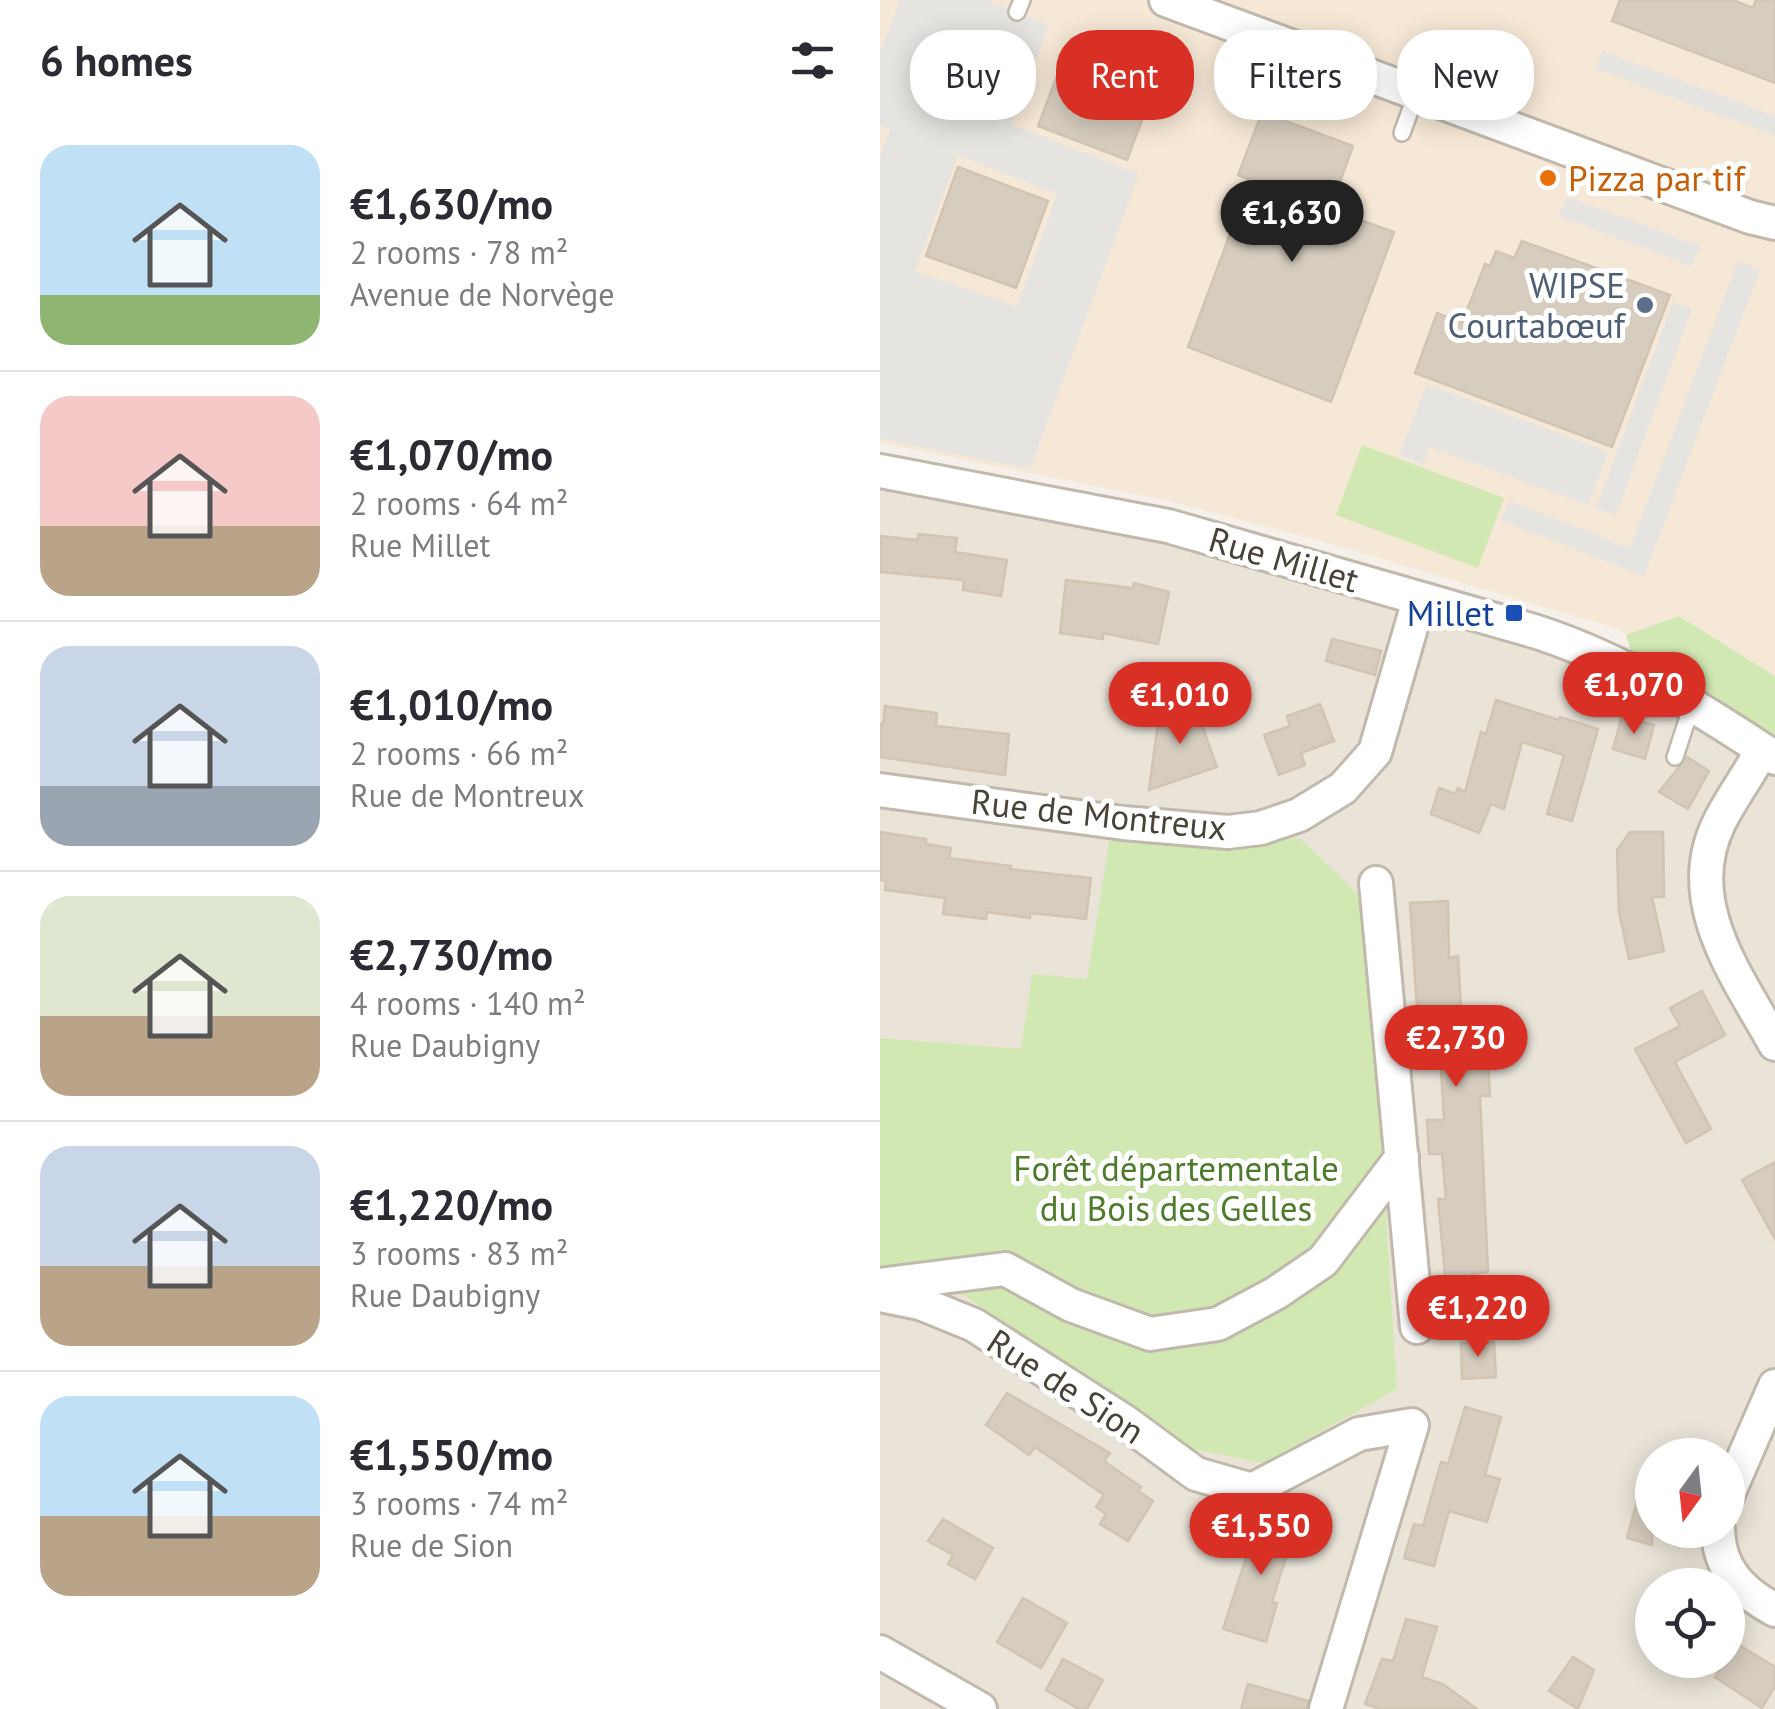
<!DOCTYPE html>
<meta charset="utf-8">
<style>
body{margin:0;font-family:"PT Sans",sans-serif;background:#f7f7f7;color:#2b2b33;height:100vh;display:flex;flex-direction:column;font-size:38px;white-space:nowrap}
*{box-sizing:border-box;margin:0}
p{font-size:32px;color:#7c7c81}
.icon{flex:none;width:55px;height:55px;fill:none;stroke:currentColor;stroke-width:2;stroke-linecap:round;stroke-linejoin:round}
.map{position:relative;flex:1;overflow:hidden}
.details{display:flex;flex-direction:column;background:#fff;width:880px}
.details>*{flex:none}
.hud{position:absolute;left:30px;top:30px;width:715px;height:90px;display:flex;gap:20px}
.needle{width:65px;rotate:195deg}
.controls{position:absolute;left:755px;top:1438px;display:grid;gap:20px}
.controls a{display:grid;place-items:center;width:110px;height:110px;border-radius:50%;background:#fff;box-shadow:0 5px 25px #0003;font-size:50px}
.price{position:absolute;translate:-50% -85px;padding:0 22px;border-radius:35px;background:#d93025;color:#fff;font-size:32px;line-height:65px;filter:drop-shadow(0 2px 5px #0008)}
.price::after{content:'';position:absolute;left:50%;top:60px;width:30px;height:22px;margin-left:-15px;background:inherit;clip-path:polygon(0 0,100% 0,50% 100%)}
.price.on{background:#222;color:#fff}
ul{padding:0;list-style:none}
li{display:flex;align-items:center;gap:30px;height:250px;padding:0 40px}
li+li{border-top:2px solid #e1e1e2}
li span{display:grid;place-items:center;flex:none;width:280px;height:200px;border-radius:30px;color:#555}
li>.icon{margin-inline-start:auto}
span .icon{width:120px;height:120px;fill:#fffc;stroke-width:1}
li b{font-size:42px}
h2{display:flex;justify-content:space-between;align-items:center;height:120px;padding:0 40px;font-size:42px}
.pill{padding:0 35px;border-radius:40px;background:#fff;box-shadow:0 5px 25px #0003;font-size:35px;line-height:90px}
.pill.on{background:#d93025;color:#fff}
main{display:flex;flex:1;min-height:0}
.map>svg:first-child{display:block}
.residential{fill:#e9e3d8;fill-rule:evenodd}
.commercial{fill:#f6e8d6}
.green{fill:#d2e8b3}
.parking{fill:#e6e4e1;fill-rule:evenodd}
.building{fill:#d6cdbf;stroke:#d1c4b2;stroke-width:2.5}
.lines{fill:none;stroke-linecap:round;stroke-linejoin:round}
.service-casing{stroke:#c0b9ac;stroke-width:20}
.minor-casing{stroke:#c0b9ac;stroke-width:38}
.service{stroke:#fff;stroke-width:15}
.minor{stroke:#fff;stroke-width:32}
.food-dot{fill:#e8710a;stroke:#fff;stroke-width:4}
.service-dot{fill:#5c6f8a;stroke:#fff;stroke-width:4}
.transit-dot{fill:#1a4fb4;stroke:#fff;stroke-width:4}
.labels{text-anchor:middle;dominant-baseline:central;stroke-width:10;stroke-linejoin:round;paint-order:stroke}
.food-label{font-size:35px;fill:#c56008;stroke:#fff;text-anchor:start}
.service-label{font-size:35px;fill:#4e5e75;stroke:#fff;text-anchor:end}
.street-label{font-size:35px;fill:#494238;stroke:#fff}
.transit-label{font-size:35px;fill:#164399;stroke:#fff;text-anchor:end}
.park-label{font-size:35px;fill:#4b7b2b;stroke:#fff}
</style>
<main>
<section class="details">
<h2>6 homes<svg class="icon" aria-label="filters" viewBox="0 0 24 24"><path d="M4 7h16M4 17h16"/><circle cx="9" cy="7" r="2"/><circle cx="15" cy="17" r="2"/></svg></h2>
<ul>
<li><span style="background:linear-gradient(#bfe0f5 75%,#8fb573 0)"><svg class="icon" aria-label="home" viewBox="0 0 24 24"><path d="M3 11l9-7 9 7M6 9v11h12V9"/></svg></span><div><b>€1,630/mo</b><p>2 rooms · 78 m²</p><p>Avenue de Norvège</p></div></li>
<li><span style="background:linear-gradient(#f6c9c9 65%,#b9a48a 0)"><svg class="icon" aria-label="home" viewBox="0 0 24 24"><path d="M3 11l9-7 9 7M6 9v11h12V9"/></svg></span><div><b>€1,070/mo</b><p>2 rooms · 64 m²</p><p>Rue Millet</p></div></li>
<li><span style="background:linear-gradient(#c9d6e8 70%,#9aa5b1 0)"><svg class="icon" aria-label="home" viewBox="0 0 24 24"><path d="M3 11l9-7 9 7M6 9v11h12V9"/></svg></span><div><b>€1,010/mo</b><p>2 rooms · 66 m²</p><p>Rue de Montreux</p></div></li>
<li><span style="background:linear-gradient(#dfe7d0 60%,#b9a48a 0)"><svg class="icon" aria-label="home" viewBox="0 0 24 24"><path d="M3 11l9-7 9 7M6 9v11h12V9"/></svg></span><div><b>€2,730/mo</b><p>4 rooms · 140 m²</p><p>Rue Daubigny</p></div></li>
<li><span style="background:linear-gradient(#c9d6e8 60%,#b9a48a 0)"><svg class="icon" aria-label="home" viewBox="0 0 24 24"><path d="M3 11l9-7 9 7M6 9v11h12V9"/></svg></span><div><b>€1,220/mo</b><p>3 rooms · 83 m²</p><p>Rue Daubigny</p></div></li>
<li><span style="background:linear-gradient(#bfe0f5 60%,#b9a48a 0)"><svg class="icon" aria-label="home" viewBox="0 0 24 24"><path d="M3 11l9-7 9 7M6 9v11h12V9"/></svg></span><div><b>€1,550/mo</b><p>3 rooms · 74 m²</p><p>Rue de Sion</p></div></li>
</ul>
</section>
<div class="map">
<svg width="895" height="1709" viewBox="0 0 895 1709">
<rect width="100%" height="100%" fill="#f5f1ea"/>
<!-- residential -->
<path class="residential" d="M0,471L615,621L895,759V1709H0V1275L82,1294L222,1388L207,979L141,1050L0,1038ZM772,1455H848V1530H772ZM772,1585H848V1660H772Z"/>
<!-- commercial -->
<polygon class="commercial" points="0,0 895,0 895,676 799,616 746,635 738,629 437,540 289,501 0,443"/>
<!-- green -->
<g class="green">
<polygon points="482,445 624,498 598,568 456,515"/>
<polygon points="799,616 895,676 895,751 754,660 746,635"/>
<polygon points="231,832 421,839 486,902 517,1389 384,1463 291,1445 222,1388 82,1294 0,1275 0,1038 141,1049 152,974 207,979"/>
</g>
<!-- parking -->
<g class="parking">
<path d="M20,0H106L169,25L131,124L259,174L150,469L0,439V156L10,129L0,125V53ZM78,155L177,194L137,307L35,271Z"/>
<polygon points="722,51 895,116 895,136 716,69"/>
<polygon points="687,197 820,246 812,266 679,216"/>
<polygon points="858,261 880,270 764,576 621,521 629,501 750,548"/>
<polygon points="793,302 812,309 736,515 716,508"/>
<polygon points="547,384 728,452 708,505 550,447 543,464 519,455"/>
</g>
<!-- building -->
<g class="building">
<polygon points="740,0 853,0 873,8 876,0 895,0 895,83 732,21"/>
<polygon points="191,39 280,72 247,160 158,126"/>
<polygon points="382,112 473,146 450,209 514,232 451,402 308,347 370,180 358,175"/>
<polygon points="78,167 168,201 136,288 46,256"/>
<polygon points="642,241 790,295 732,447 535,373 557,313 582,323 605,264 610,266 616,251 634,258"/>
<polygon points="38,534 77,538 75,552 127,560 121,596 83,590 84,580 0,572 0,536 38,540"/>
<polygon points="186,580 253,588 254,583 289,592 278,644 223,633 223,639 180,633"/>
<polygon points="452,639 501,651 495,675 446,661"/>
<polygon points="616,700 679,720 680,717 718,729 692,821 667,814 684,755 642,742 624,809 611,804 599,833 551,814 559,788 575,794 578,788 585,792 601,732 606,734"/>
<polygon points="314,703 337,767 269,790 279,715"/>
<polygon points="440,704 454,741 421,753 425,765 399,775 384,735 410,726 407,716"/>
<polygon points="5,706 57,713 56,726 129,734 125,775 0,757 0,724 3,725"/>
<polygon points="742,716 774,725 765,759 733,749"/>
<polygon points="807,757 829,771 808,809 779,792"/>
<polygon points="0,832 46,839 46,844 71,848 69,858 131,866 130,869 211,878 206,919 150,913 150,918 107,912 106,919 63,914 65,898 5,890 6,881 0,880"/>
<polygon points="750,832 783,832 784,897 772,897 784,951 749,959 739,912 737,850"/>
<polygon points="568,901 569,958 578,956 581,1009 621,1006 623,1037 623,1048 607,1049 610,1096 600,1096 608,1272 592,1274 593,1284 566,1286 558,1199 566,1199 562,1154 549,1154 547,1120 564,1120 559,1035 539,1037 530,903"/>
<polygon points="822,991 845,1035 795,1062 831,1129 806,1143 755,1049 800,1026 790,1008"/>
<polygon points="895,1162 895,1239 862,1180"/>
<polygon points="614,1342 616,1377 582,1379 581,1343"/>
<polygon points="127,1393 230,1453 224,1461 261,1487 258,1491 273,1501 248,1541 220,1524 226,1514 216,1507 224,1495 155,1447 149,1455 106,1425"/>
<polygon points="585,1407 621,1417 605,1475 620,1479 607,1522 569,1511 554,1566 524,1558 534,1524 543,1526 561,1462 568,1464"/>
<polygon points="765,1471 772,1472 772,1545 747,1538"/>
<polygon points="381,1511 417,1522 392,1602 397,1603 386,1642 343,1629"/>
<polygon points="63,1519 113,1548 95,1579 68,1564 73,1555 48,1541"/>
<polygon points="143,1598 187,1623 161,1668 117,1642"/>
<polygon points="526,1619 557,1627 542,1677 563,1684 597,1709 500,1709 485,1704 502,1659 513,1661"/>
<polygon points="856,1643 895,1667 895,1686 882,1708 835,1677"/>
<polygon points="693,1657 714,1670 698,1709 669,1691"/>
<polygon points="183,1659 223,1680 207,1709 199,1709 166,1690"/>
<polygon points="368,1684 428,1701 427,1709 361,1709"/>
</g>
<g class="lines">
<!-- service casing -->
<g class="service-casing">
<g id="service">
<polyline points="137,12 142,0"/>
<polyline points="361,98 384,37"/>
<polyline points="522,133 537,92"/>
<polyline points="795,757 812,705"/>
</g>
</g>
<!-- minor casing -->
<g class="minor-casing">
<g id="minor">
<polyline points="286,0 870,217 895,223"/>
<path d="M0,471L288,526L657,632C743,660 820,708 895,758"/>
<path d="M882,750C869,775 851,798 839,823C800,902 858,977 895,1044"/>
<polyline points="0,790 243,823 348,832 381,828 419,815 463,788 495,752 539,600"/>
<polyline points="496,883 537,1327"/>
<polyline points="0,1285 125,1269 191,1305 270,1334 338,1324 396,1293 443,1261 522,1157"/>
<polyline points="0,1295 40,1303 94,1325 244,1421 316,1474 372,1490 479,1434 532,1425 446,1709"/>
<polyline points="848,1494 895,1386"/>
<path d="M838,1530C839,1570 862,1592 895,1610"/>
<polyline points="0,1652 100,1709"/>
</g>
</g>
<!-- service -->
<use href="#service" class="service"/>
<!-- minor -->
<use href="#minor" class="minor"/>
</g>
<!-- markers -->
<circle class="food-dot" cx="668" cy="178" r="10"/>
<circle class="service-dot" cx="765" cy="305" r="10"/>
<rect class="transit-dot" x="624" y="603" width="20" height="20" rx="5"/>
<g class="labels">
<!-- food labels -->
<g class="food-label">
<text x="688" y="178">Pizza par tif</text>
</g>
<!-- service labels -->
<g class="service-label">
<text x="745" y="285">WIPSE<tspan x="745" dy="40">Courtabœuf</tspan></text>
</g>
<!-- street labels -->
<g class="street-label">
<text transform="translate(404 559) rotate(16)">Rue Millet</text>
<text transform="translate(219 814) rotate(6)">Rue de Montreux</text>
<text transform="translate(186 1386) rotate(33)">Rue de Sion</text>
</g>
<!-- transit labels -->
<g class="transit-label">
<text x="614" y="613">Millet</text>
</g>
<!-- park labels -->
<g class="park-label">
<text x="296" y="1168">Forêt départementale<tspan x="296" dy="40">du Bois des Gelles</tspan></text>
</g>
</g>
</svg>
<div class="controls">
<a><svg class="needle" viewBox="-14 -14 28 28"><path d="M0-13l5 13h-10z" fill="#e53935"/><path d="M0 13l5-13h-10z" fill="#7c7c81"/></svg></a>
<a><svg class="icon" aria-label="locate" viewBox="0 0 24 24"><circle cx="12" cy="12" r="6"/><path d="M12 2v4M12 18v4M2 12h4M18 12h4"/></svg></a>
</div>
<b class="price on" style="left:412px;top:265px">€1,630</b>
<b class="price" style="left:754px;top:737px">€1,070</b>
<b class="price" style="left:300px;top:747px">€1,010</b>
<b class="price" style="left:576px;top:1090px">€2,730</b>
<b class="price" style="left:598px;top:1360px">€1,220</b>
<b class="price" style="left:381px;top:1578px">€1,550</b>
<div class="hud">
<a class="pill">Buy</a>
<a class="pill on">Rent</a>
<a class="pill">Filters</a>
<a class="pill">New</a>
</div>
</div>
</main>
